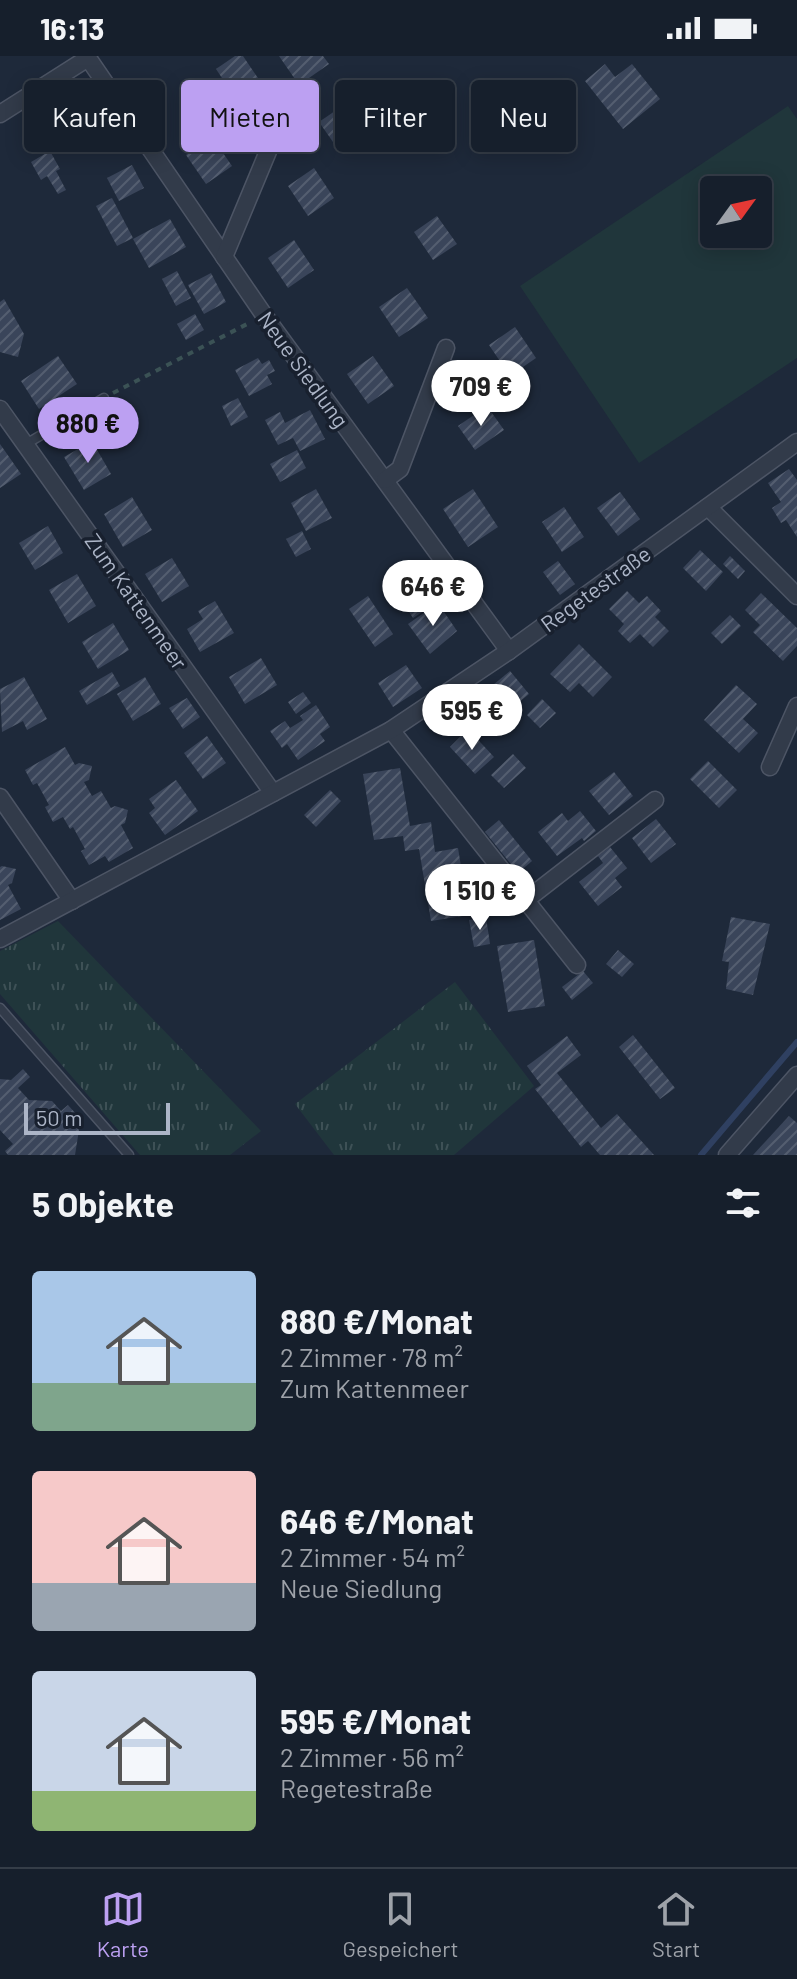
<!DOCTYPE html>
<html lang="de">
<meta charset="utf-8">
<style>
body{margin:0;font-family:Barlow,sans-serif;background:#232c38;color:#f1f3f6;height:100vh;display:flex;flex-direction:column;font-size:30px;white-space:nowrap}
*{box-sizing:border-box;margin:0}
p{font-size:26px;color:#9ea2a9}
.icon{flex:none;width:44px;height:44px;fill:none;stroke:currentColor;stroke-width:2;stroke-linecap:round;stroke-linejoin:round}
.map{position:relative;height:1099px;overflow:hidden}
.drawer{display:flex;flex-direction:column;background:#161f2c;flex:1}
.drawer>*{flex:none}
.hud{position:absolute;left:24px;top:24px;width:750px;height:72px;display:flex;gap:16px}
.needle{width:52px;rotate:57deg}
.buttons{position:absolute;left:700px;top:120px;display:grid;gap:16px}
.buttons a{display:grid;place-items:center;width:72px;height:72px;border-radius:8px;background:#161f2c;box-shadow:0 4px 20px #0003,0 0 0 2px #353d48;font-size:40px}
.scale{position:absolute;left:24px;bottom:20px;width:146px;box-sizing:border-box;padding-left:8px;border:4px solid #acb5c7;border-top:0;font-size:22px;line-height:28px;white-space:nowrap;color:#acb5c7;-webkit-text-stroke:6px #18202e;paint-order:stroke}
.price{position:absolute;translate:-50% -68px;padding:0 18px;border-radius:28px;background:#fff;color:#222;font-size:26px;line-height:52px;filter:drop-shadow(0 2px 4px #0008)}
.price::after{content:'';position:absolute;left:50%;top:48px;width:24px;height:18px;margin-left:-12px;background:inherit;clip-path:polygon(0 0,100% 0,50% 100%)}
.price.current{background:#bca0f2;color:#111}
ul{padding:0;list-style:none}
li{display:flex;align-items:center;gap:24px;height:200px;padding:0 32px}
li span{display:grid;place-items:center;flex:none;width:224px;height:160px;border-radius:8px;color:#555}
li>.icon{margin-inline-start:auto}
span .icon{width:96px;height:96px;fill:#fffc;stroke-width:1}
li b{font-size:34px}
h2{display:flex;justify-content:space-between;align-items:center;height:96px;padding:0 32px;font-size:34px}
.tag{padding:0 28px;border-radius:8px;background:#161f2c;box-shadow:0 4px 20px #0003,0 0 0 2px #353d48;font-size:28px;line-height:72px}
.tag.current{background:#bca0f2;color:#111}
.status{display:flex;justify-content:space-between;align-items:center;height:56px;padding:0 40px;background:#161f2c;direction:ltr}
.status svg{height:22px;fill:currentColor}
.dock{display:flex;justify-content:space-around;align-items:center;height:112px;border-top:2px solid #353d48;background:#161f2c;font-size:22px;color:#9ea2a9}
.dock a{display:grid;justify-items:center;gap:4px}
.dock .current{color:#bca0f2}
.map>svg:first-child{display:block}
.grass{fill:url(#grass-tufts)}
.park{fill:#20363b;fill-rule:evenodd}
.lines{fill:none;stroke-linecap:round;stroke-linejoin:round}
.stream{stroke:#2f4061;stroke-width:6}
.building{fill:url(#building-hatch)}
.service-casing{stroke:#4d5565;stroke-width:11}
.minor-casing{stroke:#4d5565;stroke-width:19}
.path{stroke:#3b5255;stroke-width:4;stroke-dasharray:6 6;stroke-linecap:butt}
.service{stroke:#323b4a;stroke-width:8}
.minor{stroke:#323b4a;stroke-width:16}
.labels{text-anchor:middle;dominant-baseline:central;stroke-width:7;stroke-linejoin:round;paint-order:stroke}
.street-label{font-size:22px;fill:#acb5c7;stroke:#18202e}
</style>
<div class="status"><b>16:13</b><svg viewBox="0 0 49 12"><path d="M0 12V9h3v3zM5 12V6h3v6zM10 12V3h3v9zM15 12V0h3v12zM26 1h20v11H26zM47 4h2v5h-2z"/></svg></div>
<div class="map">
<svg width="797" height="1099" viewBox="0 0 797 1099">
<defs>
<pattern id="grass-tufts" width="24" height="20" patternUnits="userSpaceOnUse" patternTransform="scale(2)"><rect width="24" height="20" fill="#20363b"/><path d="M3 7l-1-3M5 7V3M7 7l1-3M15 17l-1-3M17 17v-4M19 17l1-3" fill="none" stroke="#3e5156"/></pattern>
<pattern id="building-hatch" width="6" height="6" patternUnits="userSpaceOnUse" patternTransform="scale(2)"><rect width="6" height="6" fill="#3a455a"/><path d="M-1 1l2-2M0 6l6-6M5 7l2-2" fill="none" stroke="#545e70"/></pattern>
</defs>
<rect width="100%" height="100%" fill="#1e293a"/>
<!-- grass -->
<g class="grass">
<polygon points="58,865 261,1075 230,1099 140,1099 0,938 0,895"/>
<polygon points="455,926 534,1030 454,1099 334,1099 295,1048"/>
</g>
<!-- park -->
<path class="park" d="M788,50L797,63V302L639,407L520,230ZM758,134V178H714V134Z"/>
<g class="lines">
<!-- stream -->
<polyline class="stream" points="701,1099 797,986"/>
</g>
<!-- building -->
<g class="building">
<polygon points="235,0 243,0 262,28 237,45 216,13"/>
<polygon points="279,0 323,0 329,8 299,29"/>
<polygon points="605,8 615,21 632,8 660,43 623,73 585,25"/>
<polygon points="345,48 366,78 340,96 319,66"/>
<polygon points="72,49 88,78 63,92 48,63"/>
<polygon points="212,81 232,110 206,128 186,99"/>
<polygon points="50,95 60,113 56,115 66,134 58,138 47,120 41,124 31,106"/>
<polygon points="132,109 144,132 119,145 107,122"/>
<polygon points="314,112 334,142 308,160 288,130"/>
<polygon points="112,142 133,182 117,190 96,150"/>
<polygon points="437,160 457,188 433,204 414,176"/>
<polygon points="170,163 186,191 149,212 133,183"/>
<polygon points="294,184 314,214 288,232 268,202"/>
<polygon points="177,215 191,242 176,250 162,223"/>
<polygon points="211,217 226,246 204,258 188,229"/>
<polygon points="407,232 428,262 399,281 379,251"/>
<polygon points="4,243 24,278 18,301 0,296 0,246"/>
<polygon points="195,258 204,274 186,284 177,268"/>
<polygon points="515,271 536,302 510,320 489,289"/>
<polygon points="58,300 77,328 39,353 21,325"/>
<polygon points="373,300 394,330 368,348 347,318"/>
<polygon points="258,302 262,308 269,304 275,315 267,319 272,328 249,340 235,314"/>
<polygon points="238,342 248,361 231,370 222,350"/>
<polygon points="487,350 504,374 475,394 458,370"/>
<polygon points="310,354 325,383 300,395 293,382 278,389 265,364 280,356 285,367"/>
<polygon points="92,385 111,418 84,434 64,401"/>
<polygon points="0,388 21,418 0,432"/>
<polygon points="297,394 306,412 280,426 270,408"/>
<polygon points="789,413 797,424 797,481 786,464 781,467 772,452 781,446 768,427"/>
<polygon points="316,433 332,462 306,475 291,447"/>
<polygon points="473,433 498,471 468,491 443,453"/>
<polygon points="620,436 640,463 618,480 597,452"/>
<polygon points="132,441 152,474 123,491 104,458"/>
<polygon points="564,451 584,481 562,496 542,466"/>
<polygon points="48,470 63,497 35,514 19,487"/>
<polygon points="302,475 311,493 296,501 286,483"/>
<polygon points="700,494 723,516 706,535 683,512"/>
<polygon points="730,500 745,515 738,523 723,508"/>
<polygon points="172,502 189,530 162,546 145,518"/>
<polygon points="558,505 575,528 560,539 543,516"/>
<polygon points="77,518 96,550 68,567 49,534"/>
<polygon points="420,531 433,549 413,562 401,544"/>
<polygon points="627,535 639,547 647,540 661,555 655,561 669,575 653,591 640,578 630,587 618,575 624,568 609,553"/>
<polygon points="761,537 797,572 797,590 783,605 753,576 760,569 745,554"/>
<polygon points="368,540 393,578 375,591 349,553"/>
<polygon points="215,545 234,577 200,596 187,573 203,563 198,555"/>
<polygon points="438,547 457,575 430,598 408,568"/>
<polygon points="730,559 741,570 722,588 711,577"/>
<polygon points="113,567 129,594 98,613 82,586"/>
<polygon points="579,588 612,621 593,641 579,627 570,636 550,618"/>
<polygon points="261,602 277,629 245,648 229,621"/>
<polygon points="406,609 422,632 393,651 378,627"/>
<polygon points="510,615 529,638 501,661 482,638"/>
<polygon points="112,616 120,630 87,649 79,635"/>
<polygon points="24,621 47,663 27,674 23,665 2,676 0,633"/>
<polygon points="145,621 161,648 133,665 117,638"/>
<polygon points="736,629 757,648 743,663 758,677 739,697 704,664"/>
<polygon points="303,636 311,647 296,658 288,646"/>
<polygon points="187,642 200,661 183,673 169,652"/>
<polygon points="542,643 556,657 540,672 527,659"/>
<polygon points="316,649 330,671 320,678 325,685 298,704 287,688 282,692 270,675 285,665 290,672 303,664 300,660"/>
<polygon points="468,673 494,701 475,718 450,691"/>
<polygon points="207,680 226,707 203,723 184,697"/>
<polygon points="65,691 75,709 79,707 92,710 89,724 84,726 92,740 101,735 111,752 115,750 128,754 125,767 121,769 133,792 109,806 105,800 89,809 81,795 85,793 73,771 70,773 63,761 53,766 45,751 49,749 37,727 33,729 25,714"/>
<polygon points="513,698 526,712 504,732 491,719"/>
<polygon points="708,705 737,734 719,752 690,723"/>
<polygon points="400,712 410,770 431,766 435,796 458,792 469,859 431,865 419,793 405,795 403,780 374,784 363,718"/>
<polygon points="614,716 633,740 609,759 589,735"/>
<polygon points="176,724 198,755 165,779 149,757 155,752 149,743"/>
<polygon points="330,734 341,745 316,771 304,759"/>
<polygon points="580,755 596,775 584,785 582,782 557,800 538,776 562,757 568,765"/>
<polygon points="656,763 676,788 651,807 632,782"/>
<polygon points="499,764 532,805 518,817 485,776"/>
<polygon points="610,791 627,812 615,822 622,831 598,850 579,826 603,807 598,800"/>
<polygon points="2,810 16,813 12,827 8,829 21,853 0,864 0,811"/>
<polygon points="486,861 490,888 474,891 469,864"/>
<polygon points="731,861 770,868 753,939 726,933 729,906 722,905"/>
<polygon points="534,884 545,950 508,956 497,890"/>
<polygon points="618,894 634,908 622,921 606,908"/>
<polygon points="583,915 593,927 572,944 562,931"/>
<polygon points="633,979 675,1032 660,1043 619,991"/>
<polygon points="567,980 581,999 557,1017 601,1072 617,1058 654,1099 600,1099 588,1085 581,1091 535,1033 541,1029 527,1010"/>
<polygon points="23,1013 30,1021 18,1032 29,1044 52,1045 61,1055 68,1049 76,1058 70,1064 79,1074 75,1099 8,1099 5,1095 13,1088 0,1074 0,1023 11,1024"/>
<polygon points="789,1060 797,1067 797,1099 753,1099"/>
</g>
<g class="lines">
<!-- service casing -->
<g class="service-casing">
<g id="service">
<polyline points="26,388 104,342"/>
<polyline points="0,952 129,1099"/>
</g>
</g>
<!-- minor casing -->
<g class="minor-casing">
<g id="minor">
<polyline points="0,58 88,2 264,259 509,595"/>
<polyline points="224,201 279,69"/>
<polyline points="0,353 273,737"/>
<polyline points="385,424 400,413 446,292"/>
<polyline points="708,451 797,540"/>
<polyline points="391,674 577,909"/>
<polyline points="770,711 797,650"/>
<polyline points="0,741 72,845"/>
<polyline points="526,844 655,744"/>
<polyline points="0,883 391,674 509,595 797,386"/>
<polyline points="727,1099 797,1019"/>
</g>
</g>
<!-- path -->
<polyline class="path" points="113,337 251,266"/>
<!-- service -->
<use href="#service" class="service"/>
<!-- minor -->
<use href="#minor" class="minor"/>
</g>
<g class="labels">
<!-- street labels -->
<g class="street-label">
<text transform="translate(304 313) rotate(54)">Neue Siedlung</text>
<text transform="translate(595 532) rotate(-36)">Regetestraße</text>
<text transform="translate(137 545) rotate(55)">Zum Kattenmeer</text>
</g>
</g>
</svg>
<div class="buttons">
<a><svg class="needle" viewBox="-14 -14 28 28"><path d="M0-13l5 13h-10z" fill="#e53935"/><path d="M0 13l5-13h-10z" fill="#9ea2a9"/></svg></a>
</div>
<div class="scale">50 m</div>
<b class="price" style="left:481px;top:372px">709 €</b>
<b class="price current" style="left:88px;top:409px">880 €</b>
<b class="price" style="left:433px;top:572px">646 €</b>
<b class="price" style="left:472px;top:696px">595 €</b>
<b class="price" style="left:480px;top:876px">1 510 €</b>
<div class="hud">
<a class="tag">Kaufen</a>
<a class="tag current">Mieten</a>
<a class="tag">Filter</a>
<a class="tag">Neu</a>
</div>
</div>
<section class="drawer">
<h2>5 Objekte<svg class="icon" aria-label="filters" viewBox="0 0 24 24"><path d="M4 7h16M4 17h16"/><circle cx="9" cy="7" r="2"/><circle cx="15" cy="17" r="2"/></svg></h2>
<ul>
<li><span style="background:linear-gradient(#a9c7e8 70%,#7fa58c 0)"><svg class="icon" aria-label="home" viewBox="0 0 24 24"><path d="M3 11l9-7 9 7M6 9v11h12V9"/></svg></span><div><b>880 €/Monat</b><p>2 Zimmer · 78 m²</p><p>Zum Kattenmeer</p></div></li>
<li><span style="background:linear-gradient(#f6c9c9 70%,#9aa5b1 0)"><svg class="icon" aria-label="home" viewBox="0 0 24 24"><path d="M3 11l9-7 9 7M6 9v11h12V9"/></svg></span><div><b>646 €/Monat</b><p>2 Zimmer · 54 m²</p><p>Neue Siedlung</p></div></li>
<li><span style="background:linear-gradient(#c9d6e8 75%,#8fb573 0)"><svg class="icon" aria-label="home" viewBox="0 0 24 24"><path d="M3 11l9-7 9 7M6 9v11h12V9"/></svg></span><div><b>595 €/Monat</b><p>2 Zimmer · 56 m²</p><p>Regetestraße</p></div></li>
</ul>
</section>
<nav class="dock">
<a class="current"><svg class="icon" aria-label="map" viewBox="0 0 24 24"><path d="M3 6l6-2 6 2 6-2v14l-6 2-6-2-6 2zM9 4v14M15 6v14"/></svg>Karte</a>
<a><svg class="icon" aria-label="saved" viewBox="0 0 24 24"><path d="M7 4h10v16l-5-4-5 4z"/></svg>Gespeichert</a>
<a><svg class="icon" aria-label="home" viewBox="0 0 24 24"><path d="M3 11l9-7 9 7M6 9v11h12V9"/></svg>Start</a>
</nav>
